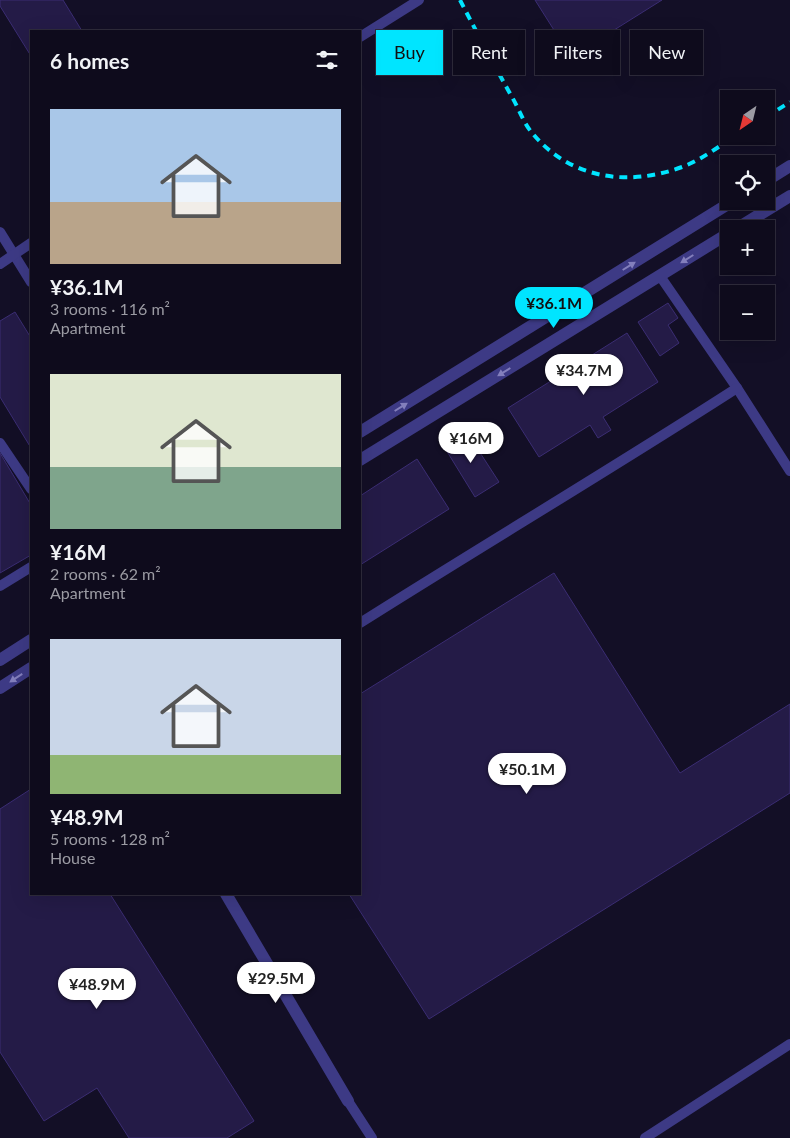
<!DOCTYPE html>
<meta charset="utf-8">
<style>
body{margin:0;font-family:Lato,sans-serif;background:#1c1929;color:#f1f3f6;height:100vh;display:flex;flex-direction:column;font-size:19px;white-space:nowrap}
*{box-sizing:border-box;margin:0}
p{font-size:16px;color:#9b9ba3}
.icon{flex:none;width:28px;height:28px;fill:none;stroke:currentColor;stroke-width:2;stroke-linecap:round;stroke-linejoin:round}
.map{position:relative;flex:1;overflow:hidden}
.drawer{position:absolute;left:30px;top:30px;width:331px;height:865px;display:flex;flex-direction:column;background:#0e0b1c;border-radius:0px;box-shadow:0 5px 20px #0002,0 0 0 1px #2e2b3b}
.drawer>*{flex:none}
.top-card{position:absolute;left:376px;top:30px;width:339px;height:45px;display:flex;gap:10px}
.needle{width:32px;rotate:215deg}
.controls{position:absolute;left:720px;top:90px;display:grid;gap:10px}
.controls a{display:grid;place-items:center;width:55px;height:55px;border-radius:0px;background:#0e0b1c;box-shadow:0 5px 20px #0002,0 0 0 1px #2e2b3b;font-size:25px}
.price{position:absolute;translate:-50% -42px;padding:0 11px;border-radius:18px;background:#fff;color:#222;font-size:16px;line-height:32px;filter:drop-shadow(0 1px 2px #0008)}
.price::after{content:'';position:absolute;left:50%;top:30px;width:15px;height:11px;margin-left:-8px;background:inherit;clip-path:polygon(0 0,100% 0,50% 100%)}
.price.current{background:#00e5ff;color:#111}
ul{padding:0;list-style:none}
li{display:grid;align-content:center;gap:10px;height:265px;padding:0 20px}
li span{display:grid;place-items:center;height:155px;border-radius:0px;color:#555}
li>.icon{margin-inline-start:auto}
span .icon{width:90px;height:90px;fill:#fffc;stroke-width:1}
li b{font-size:21px}
h2{display:flex;justify-content:space-between;align-items:center;height:60px;padding:0 20px;font-size:21px}
.chip{padding:0 18px;border-radius:0px;background:#0e0b1c;box-shadow:0 5px 20px #0002,0 0 0 1px #2e2b3b;font-size:18px;line-height:45px}
.chip.current{background:#00e5ff;color:#111}
.map>svg:first-child{display:block}
.building{fill:#241b47;stroke:#3b2d73}
.lines{fill:none;stroke-linecap:round;stroke-linejoin:round}
.service{stroke:#3d3a85;stroke-width:10}
.minor{stroke:#3d3a85;stroke-width:12}
.tertiary{stroke:#3d3a85;stroke-width:12}
.rail{stroke:#00e5ff;stroke-width:4;stroke-dasharray:8 6;stroke-linecap:butt}
.oneway{fill:#837fbc}
</style>
<div class="map">
<svg width="790" height="1138" viewBox="0 0 790 1138">
<rect width="100%" height="100%" fill="#130f26"/>
<!-- building -->
<g class="building">
<polygon points="0,0 63,0 82,31 31,31 31,56 0,6"/>
<polygon points="535,0 662,0 571,57"/>
<polygon points="668,303 678,318 668,325 679,343 660,356 638,322"/>
<polygon points="15,312 31,338 31,448 0,397 0,321"/>
<polygon points="627,333 658,382 603,417 611,430 598,438 590,425 539,457 508,408"/>
<polygon points="466,431 499,482 475,497 443,445"/>
<polygon points="0,453 31,505 31,555 0,573"/>
<polygon points="417,459 449,509 360,565 360,496"/>
<polygon points="554,573 680,773 790,704 790,793 429,1019 349,894 360,894 360,694"/>
<polygon points="31,789 31,894 110,894 254,1121 227,1138 129,1138 97,1088 44,1121 0,1052 0,809"/>
</g>
<g class="lines">
<!-- service -->
<g class="service">
<polyline points="360,37 419,0"/>
<polyline points="0,232 31,282"/>
<polyline points="0,264 31,243"/>
<polyline points="660,276 737,388 790,471"/>
<polyline points="0,443 31,489"/>
<polyline points="0,586 31,567"/>
<path d="M360,623C485,544 613,468 737,388"/>
<polyline points="348,1101 372,1138"/>
<polyline points="645,1138 790,1044"/>
</g>
<!-- minor -->
<polyline class="minor" points="226,894 348,1101"/>
<!-- tertiary -->
<g class="tertiary">
<polyline points="766,181 790,166"/>
<polyline points="736,229 790,196"/>
<polyline points="360,432 733,201"/>
<polyline points="360,460 729,233"/>
<polyline points="0,660 31,640"/>
<polyline points="0,688 31,668"/>
</g>
<!-- rail -->
<g class="rail">
<path d="M460,0C477,33 494,65 512,97C519,109 524,124 533,134C571,179 628,187 682,167C701,160 718,147 735,136"/>
<polyline points="766,117 790,102"/>
</g>
</g>
<!-- one-way arrows -->
<defs><path id="oneway-solid" d="M-6-.8H1V-3.2L6.5 0L1 3.2V.8H-6Z" transform="scale(1.25)"/></defs>
<g class="oneway">
<use href="#oneway-solid" transform="translate(687 259) rotate(148)"/>
<use href="#oneway-solid" transform="translate(629 266) rotate(-32)"/>
<use href="#oneway-solid" transform="translate(504 372) rotate(148)"/>
<use href="#oneway-solid" transform="translate(401 407) rotate(-32)"/>
<use href="#oneway-solid" transform="translate(16 678) rotate(147)"/>
</g>
</svg>
<div class="controls">
<a><svg class="needle" viewBox="-14 -14 28 28"><path d="M0-13l5 13h-10z" fill="#e53935"/><path d="M0 13l5-13h-10z" fill="#9b9ba3"/></svg></a>
<a><svg class="icon" aria-label="locate" viewBox="0 0 24 24"><circle cx="12" cy="12" r="6"/><path d="M12 2v4M12 18v4M2 12h4M18 12h4"/></svg></a>
<a>+</a>
<a>−</a>
</div>
<b class="price current" style="left:554px;top:329px">¥36.1M</b>
<b class="price" style="left:584px;top:396px">¥34.7M</b>
<b class="price" style="left:471px;top:464px">¥16M</b>
<b class="price" style="left:527px;top:795px">¥50.1M</b>
<b class="price" style="left:276px;top:1004px">¥29.5M</b>
<b class="price" style="left:97px;top:1010px">¥48.9M</b>
<div class="top-card">
<a class="chip current">Buy</a>
<a class="chip">Rent</a>
<a class="chip">Filters</a>
<a class="chip">New</a>
</div>
<section class="drawer">
<h2>6 homes<svg class="icon" aria-label="filters" viewBox="0 0 24 24"><path d="M4 7h16M4 17h16"/><circle cx="9" cy="7" r="2"/><circle cx="15" cy="17" r="2"/></svg></h2>
<ul>
<li><span style="background:linear-gradient(#a9c7e8 60%,#b9a48a 0)"><svg class="icon" aria-label="home" viewBox="0 0 24 24"><path d="M3 11l9-7 9 7M6 9v11h12V9"/></svg></span><div><b>¥36.1M</b><p>3 rooms · 116 m²</p><p>Apartment</p></div></li>
<li><span style="background:linear-gradient(#dfe7d0 60%,#7fa58c 0)"><svg class="icon" aria-label="home" viewBox="0 0 24 24"><path d="M3 11l9-7 9 7M6 9v11h12V9"/></svg></span><div><b>¥16M</b><p>2 rooms · 62 m²</p><p>Apartment</p></div></li>
<li><span style="background:linear-gradient(#c9d6e8 75%,#8fb573 0)"><svg class="icon" aria-label="home" viewBox="0 0 24 24"><path d="M3 11l9-7 9 7M6 9v11h12V9"/></svg></span><div><b>¥48.9M</b><p>5 rooms · 128 m²</p><p>House</p></div></li>
</ul>
</section>
</div>
